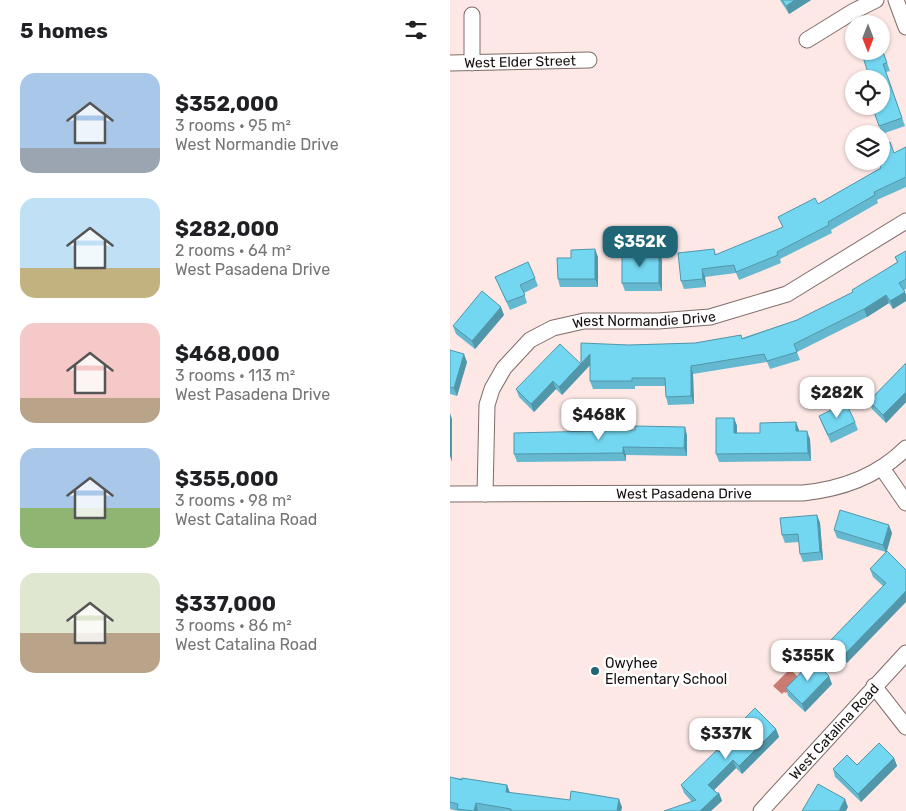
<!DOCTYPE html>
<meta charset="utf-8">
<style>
body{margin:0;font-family:Rubik,sans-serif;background:#f2f2f2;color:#202124;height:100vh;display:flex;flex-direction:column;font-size:19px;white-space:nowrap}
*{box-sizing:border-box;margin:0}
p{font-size:16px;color:#757577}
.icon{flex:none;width:28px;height:28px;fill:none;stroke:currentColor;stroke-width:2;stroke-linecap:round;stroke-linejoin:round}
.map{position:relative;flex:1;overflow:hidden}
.side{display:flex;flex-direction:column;background:#fff;width:450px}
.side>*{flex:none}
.needle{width:32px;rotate:180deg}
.buttons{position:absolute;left:395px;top:15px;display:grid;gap:10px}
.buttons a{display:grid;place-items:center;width:45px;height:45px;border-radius:50%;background:#fff;box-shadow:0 1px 4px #0004;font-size:25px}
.price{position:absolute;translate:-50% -42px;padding:0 11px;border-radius:10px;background:#fff;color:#222;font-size:16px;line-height:32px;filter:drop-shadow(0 1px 2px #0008)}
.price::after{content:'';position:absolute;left:50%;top:30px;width:15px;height:11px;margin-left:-8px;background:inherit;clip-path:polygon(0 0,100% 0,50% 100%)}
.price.selected{background:#216677;color:#fff}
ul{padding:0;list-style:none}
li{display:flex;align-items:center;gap:15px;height:125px;padding:0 20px}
li span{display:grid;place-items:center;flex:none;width:140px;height:100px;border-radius:15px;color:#555}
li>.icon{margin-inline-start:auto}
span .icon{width:60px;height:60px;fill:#fffc;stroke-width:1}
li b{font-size:21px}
h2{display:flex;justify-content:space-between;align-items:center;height:60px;padding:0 20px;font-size:21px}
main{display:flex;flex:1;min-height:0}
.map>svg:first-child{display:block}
.water{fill:#ca7b72}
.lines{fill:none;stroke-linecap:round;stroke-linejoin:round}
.minor-casing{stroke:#7e6c69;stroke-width:17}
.minor{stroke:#fff;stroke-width:15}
.wall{fill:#64b9d0}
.shaded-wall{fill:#5196a9}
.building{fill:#74d7f2;stroke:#5196a9}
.poi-dot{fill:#216677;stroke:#fff;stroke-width:2}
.labels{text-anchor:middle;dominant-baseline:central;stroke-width:5;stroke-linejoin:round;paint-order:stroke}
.street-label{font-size:14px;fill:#160f0e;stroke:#fff}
.poi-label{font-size:14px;fill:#160f0e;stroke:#fff;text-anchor:start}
</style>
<main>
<section class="side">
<h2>5 homes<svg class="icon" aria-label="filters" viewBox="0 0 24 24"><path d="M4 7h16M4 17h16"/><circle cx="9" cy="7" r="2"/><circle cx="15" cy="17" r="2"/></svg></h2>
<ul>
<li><span style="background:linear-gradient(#a9c7e8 75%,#9aa5b1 0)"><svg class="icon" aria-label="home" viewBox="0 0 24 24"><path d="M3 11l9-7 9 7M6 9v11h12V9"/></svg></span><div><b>$352,000</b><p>3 rooms · 95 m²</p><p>West Normandie Drive</p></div></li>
<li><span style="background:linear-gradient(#bfe0f5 70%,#c2b280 0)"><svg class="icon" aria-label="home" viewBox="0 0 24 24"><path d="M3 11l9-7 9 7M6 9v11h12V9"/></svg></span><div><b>$282,000</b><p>2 rooms · 64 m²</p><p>West Pasadena Drive</p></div></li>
<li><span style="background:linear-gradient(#f6c9c9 75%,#b9a48a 0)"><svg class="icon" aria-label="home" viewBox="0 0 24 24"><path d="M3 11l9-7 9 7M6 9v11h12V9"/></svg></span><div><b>$468,000</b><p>3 rooms · 113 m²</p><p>West Pasadena Drive</p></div></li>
<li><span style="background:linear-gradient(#a9c7e8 60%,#8fb573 0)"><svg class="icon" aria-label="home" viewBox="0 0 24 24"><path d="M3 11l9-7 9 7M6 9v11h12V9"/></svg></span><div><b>$355,000</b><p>3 rooms · 98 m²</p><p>West Catalina Road</p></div></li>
<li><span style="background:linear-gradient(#dfe7d0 60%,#b9a48a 0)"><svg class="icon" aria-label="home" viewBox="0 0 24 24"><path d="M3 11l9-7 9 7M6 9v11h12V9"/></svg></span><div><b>$337,000</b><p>3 rooms · 86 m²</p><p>West Catalina Road</p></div></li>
</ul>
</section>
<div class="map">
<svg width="456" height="811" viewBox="0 0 456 811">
<rect width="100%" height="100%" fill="#fde8e5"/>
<!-- water -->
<polygon class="water" points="340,669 348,677 336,693 334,692 332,694 323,686"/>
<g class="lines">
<!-- minor casing -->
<g class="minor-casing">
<g id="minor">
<polyline points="446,0 456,27"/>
<polyline points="22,15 22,63"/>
<polyline points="357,40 404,11 426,0"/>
<path id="s1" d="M0,63L139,60"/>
<polyline points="432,468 456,503"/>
<path id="s2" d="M0,494L353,493C392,489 428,476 456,448"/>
<path id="s3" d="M35,494L37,405L42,389L54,368L80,340L103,328L134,321H208L260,317L337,294L456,221"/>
<polyline points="424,686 456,727"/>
<path id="s4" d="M311,811L456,653"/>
</g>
</g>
<!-- minor -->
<use href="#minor" class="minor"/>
</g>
<!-- wall -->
<g class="wall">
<polygon points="330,0 361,0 339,14"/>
<polygon points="431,46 440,71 436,72 455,126 432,134 422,106"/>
<polygon points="456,147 456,187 427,200 428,203 381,230 382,233 330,259 331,263 289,280 286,273 255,277 256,287 234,289 231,281 264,249 266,255 333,228 328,217 368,204 431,168 428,161 431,161 444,153"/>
<polygon points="456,251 456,289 454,290 456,295 456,301 443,309 439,303 417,317 347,352 350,360 320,369 317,362 243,374 244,404 218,405 216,397 215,386 185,386 185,389 143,389 140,381 140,365 112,395 106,389 84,412 69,397 66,389 179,345 245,343 291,335 292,338 347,320 403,292 447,262 445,257"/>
<polygon points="148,257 148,287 110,287 108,279"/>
<polygon points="212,260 212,291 175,291 172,283"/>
<polygon points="45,277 85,278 88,286 74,293 77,303 60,310"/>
<polygon points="54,315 25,349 6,334 3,326"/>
<polygon points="0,350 17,362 7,396 0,394"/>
<polygon points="456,363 456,402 436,423 422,409 419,401"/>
<polygon points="369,416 405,422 408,430 381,443 372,424"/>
<polygon points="284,418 287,426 287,433 310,433 349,431 360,439 361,461 269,462 266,454"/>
<polygon points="237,435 237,456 176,455 176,461 67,462 64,454"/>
<polygon points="367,515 370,523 373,560 353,562 350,554 349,542 335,543 332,535"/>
<polygon points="384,530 442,533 437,551 456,570 397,663 383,649 380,641 433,586 423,577 420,569 436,552 387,538"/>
<polygon points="382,684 355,712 338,696 336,688"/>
<polygon points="284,729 326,729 329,737 292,774 286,768 264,790 267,793 269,793 272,801 242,802 234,793 231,785 269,752 286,735"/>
<polygon points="444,758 447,766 411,802 385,777 383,769"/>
<polygon points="0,777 57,785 60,793 172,807 171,811 8,811 0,809"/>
</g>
<!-- shaded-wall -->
<g class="shaded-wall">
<polygon points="345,0 361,0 339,14 336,6"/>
<polygon points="145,249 148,257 148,287 145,279"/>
<polygon points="209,252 212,260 212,291 209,283"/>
<polygon points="252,269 255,277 256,287 253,279"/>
<polygon points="455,292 456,295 456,301 443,309 440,301"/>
<polygon points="436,295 439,303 417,317 414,309"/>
<polygon points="51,307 54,315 25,349 22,341"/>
<polygon points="14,354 17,362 7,396 4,388"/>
<polygon points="140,354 143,362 112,395 109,387"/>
<polygon points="241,366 243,374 244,404 241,396"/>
<polygon points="103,381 106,389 84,412 81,404"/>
<polygon points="456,392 456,402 436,423 433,415"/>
<polygon points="0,413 2,419 2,462 0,456"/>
<polygon points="284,418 287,426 287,441 284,433"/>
<polygon points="346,422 349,430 349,439 346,431"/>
<polygon points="235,427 237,435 237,456 234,448"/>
<polygon points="357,431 360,439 361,461 358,453"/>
<polygon points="173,447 176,455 176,461 173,453"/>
<polygon points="367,515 370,523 373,560 370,552"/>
<polygon points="439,525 442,533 436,553 433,545"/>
<polygon points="456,591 456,602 397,663 394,655"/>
<polygon points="379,676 382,684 355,712 352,704"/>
<polygon points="326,729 329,737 292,774 289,766"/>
<polygon points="444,758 447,766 411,802 408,794"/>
<polygon points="283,760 286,768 261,793 258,785"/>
<polygon points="57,785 60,793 56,792"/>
<polygon points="269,793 272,801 261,811 250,811"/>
<polygon points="169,799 172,807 171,811 167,811"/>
<polygon points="395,799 398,807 396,811 389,811"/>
<polygon points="26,803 28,811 24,811"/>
</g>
<!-- building -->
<g class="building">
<polygon points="332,0 345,0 336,6"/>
<polygon points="431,46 437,63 433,64 452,118 429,126 422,106 431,106 431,79 420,79 411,51 431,51"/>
<polygon points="440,142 444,153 456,147 456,177 424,192 425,195 378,222 379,225 327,252 328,255 286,272 284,265 252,269 253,279 231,281 228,253 264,249 265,255 333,227 328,217 365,198 368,204 431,168 428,161 431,161 431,146"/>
<polygon points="145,249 145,279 108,279 107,258 121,258 121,250"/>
<polygon points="456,251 456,279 449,283 455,292 440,301 436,295 414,309 344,344 347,352 317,361 314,354 241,366 241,396 216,397 215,378 182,378 182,381 140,381 140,354 109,387 103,381 81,404 66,389 110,344 131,364 131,343 179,345 245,343 291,335 292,339 347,320 403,292 402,290 448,262 445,257"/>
<rect x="172" y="252" width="37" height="31"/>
<polygon points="78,262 85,278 70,285 75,295 57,302 45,277"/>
<polygon points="32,291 51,307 22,341 3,326"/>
<polygon points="0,350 14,354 4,388 0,387"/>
<polygon points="456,363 456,392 433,415 419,401"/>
<polygon points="396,403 405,422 378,435 369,416"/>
<polygon points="266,418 284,418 284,433 310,433 310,423 346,422 346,431 357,431 358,453 266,454"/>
<polygon points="185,426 235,427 234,448 173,447 173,453 64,454 64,433 185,430"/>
<polygon points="390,510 439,525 433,545 384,530"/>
<polygon points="367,515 370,552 350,554 348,534 332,535 330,518"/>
<polygon points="437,551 456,570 456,591 394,655 380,641 436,583 420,569"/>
<polygon points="363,660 379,676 352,704 336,688"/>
<polygon points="305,708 326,729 289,766 283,760 258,785 267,793 269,793 250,811 214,811 246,800 231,785 267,750 269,752 288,733 284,729"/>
<polygon points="429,743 444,758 408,794 383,769 397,755 407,765"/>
<polygon points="0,777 12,780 12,778 57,785 56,792 120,800 121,791 169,799 167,811 61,811 61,809 26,803 24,811 7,809 8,804 0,802"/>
<polygon points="368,784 395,799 389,811 352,811"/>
</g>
<!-- markers -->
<circle class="poi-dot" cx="145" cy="671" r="5"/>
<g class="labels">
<!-- street labels -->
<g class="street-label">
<text stroke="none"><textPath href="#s1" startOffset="70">West Elder Street</textPath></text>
<text stroke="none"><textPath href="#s3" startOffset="286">West Normandie Drive</textPath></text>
<text stroke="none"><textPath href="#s2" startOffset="234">West Pasadena Drive</textPath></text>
<text stroke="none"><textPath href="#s4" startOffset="108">West Catalina Road</textPath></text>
</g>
<!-- poi labels -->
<g class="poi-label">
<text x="155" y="663">Owyhee<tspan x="155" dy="16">Elementary School</tspan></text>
</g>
</g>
</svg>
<div class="buttons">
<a><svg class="needle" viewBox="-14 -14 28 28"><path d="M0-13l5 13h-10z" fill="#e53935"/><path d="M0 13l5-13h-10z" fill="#757577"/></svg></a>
<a><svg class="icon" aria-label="locate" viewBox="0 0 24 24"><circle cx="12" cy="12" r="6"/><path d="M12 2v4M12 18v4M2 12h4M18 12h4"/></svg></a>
<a><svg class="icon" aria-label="layers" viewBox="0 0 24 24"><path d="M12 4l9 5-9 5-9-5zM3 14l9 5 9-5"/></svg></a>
</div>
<b class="price selected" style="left:190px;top:268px">$352K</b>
<b class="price" style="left:387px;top:419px">$282K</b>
<b class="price" style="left:149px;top:441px">$468K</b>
<b class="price" style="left:358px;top:682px">$355K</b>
<b class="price" style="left:276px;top:760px">$337K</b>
</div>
</main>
